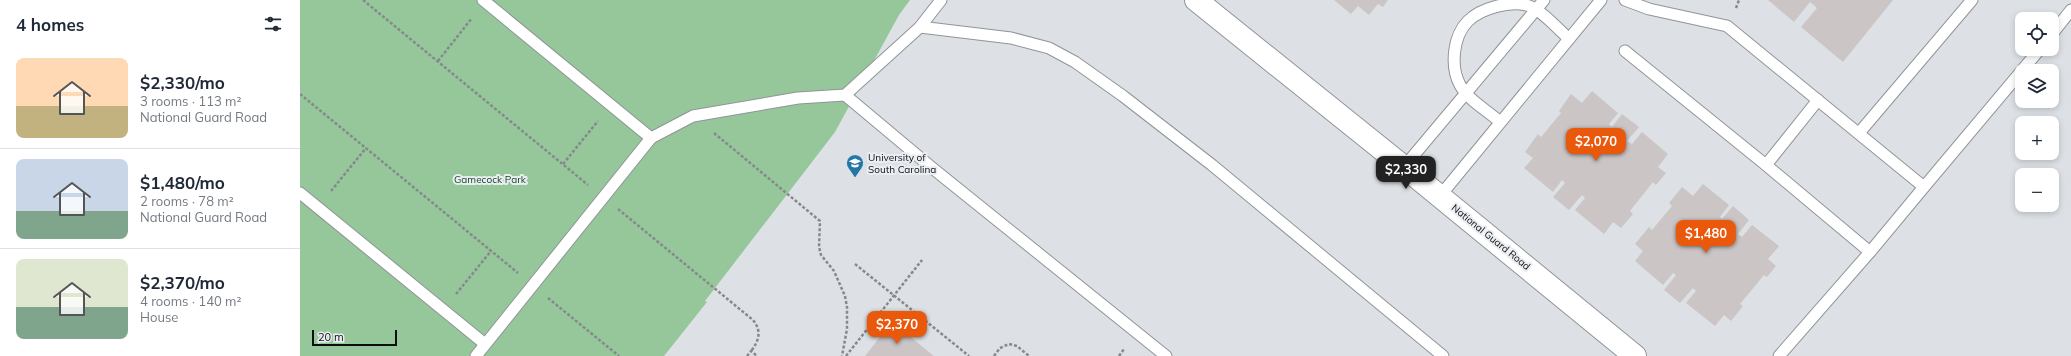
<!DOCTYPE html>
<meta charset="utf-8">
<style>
body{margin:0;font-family:Mulish,sans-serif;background:#f2f2f3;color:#1f2937;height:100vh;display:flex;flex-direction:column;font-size:15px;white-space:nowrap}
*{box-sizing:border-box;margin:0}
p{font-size:13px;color:#747a83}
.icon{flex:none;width:22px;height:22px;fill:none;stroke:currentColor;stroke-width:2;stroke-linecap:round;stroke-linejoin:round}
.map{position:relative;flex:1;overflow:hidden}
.sheet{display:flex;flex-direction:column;background:#fff;width:300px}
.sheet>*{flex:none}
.controls{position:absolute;left:1715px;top:12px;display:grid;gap:8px}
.controls a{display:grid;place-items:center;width:44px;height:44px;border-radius:8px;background:#fff;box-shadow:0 2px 6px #0003;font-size:20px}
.scale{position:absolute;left:12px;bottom:10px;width:85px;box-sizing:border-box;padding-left:4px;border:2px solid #0d0e0f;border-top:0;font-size:11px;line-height:14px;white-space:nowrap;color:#0d0e0f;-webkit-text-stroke:3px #eaeef2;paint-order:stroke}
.price{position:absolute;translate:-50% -34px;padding:0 9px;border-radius:8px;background:#ea580c;color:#fff;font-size:13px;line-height:26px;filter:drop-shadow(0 1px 2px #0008)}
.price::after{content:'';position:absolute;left:50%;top:24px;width:12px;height:9px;margin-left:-6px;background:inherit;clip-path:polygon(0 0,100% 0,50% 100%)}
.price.active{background:#222;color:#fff}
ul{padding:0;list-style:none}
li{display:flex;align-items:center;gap:12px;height:100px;padding:0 16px}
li+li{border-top:1px solid #e0e1e3}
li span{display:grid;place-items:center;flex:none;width:112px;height:80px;border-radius:8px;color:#555}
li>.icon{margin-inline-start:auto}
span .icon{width:48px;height:48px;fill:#fffc;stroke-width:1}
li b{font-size:17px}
h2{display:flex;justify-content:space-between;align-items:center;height:48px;padding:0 16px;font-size:17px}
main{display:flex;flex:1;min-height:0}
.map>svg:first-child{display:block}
.green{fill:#95c79b}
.building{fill:#ccc5c5}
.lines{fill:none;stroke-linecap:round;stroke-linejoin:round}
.service-casing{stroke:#919498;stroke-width:13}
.minor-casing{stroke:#919498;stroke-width:24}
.path{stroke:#86898c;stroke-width:2.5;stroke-dasharray:3 2;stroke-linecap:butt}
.service{stroke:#fff;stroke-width:11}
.minor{stroke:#fff;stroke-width:22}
.labels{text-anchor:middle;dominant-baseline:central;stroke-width:4;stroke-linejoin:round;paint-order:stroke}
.poi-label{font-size:10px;fill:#0d0e0f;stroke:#eaeef2;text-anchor:start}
.park-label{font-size:10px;fill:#13441f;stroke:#eaeef2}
.street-label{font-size:10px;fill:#0d0e0f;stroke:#eaeef2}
</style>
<main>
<section class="sheet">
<h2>4 homes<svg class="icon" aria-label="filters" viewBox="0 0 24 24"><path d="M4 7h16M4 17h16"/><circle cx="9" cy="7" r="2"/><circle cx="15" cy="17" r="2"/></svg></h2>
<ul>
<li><span style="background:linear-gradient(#ffd9b3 60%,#c2b280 0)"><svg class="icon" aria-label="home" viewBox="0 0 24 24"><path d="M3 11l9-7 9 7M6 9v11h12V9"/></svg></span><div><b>$2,330/mo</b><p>3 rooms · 113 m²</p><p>National Guard Road</p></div></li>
<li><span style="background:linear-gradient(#c9d6e8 65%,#7fa58c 0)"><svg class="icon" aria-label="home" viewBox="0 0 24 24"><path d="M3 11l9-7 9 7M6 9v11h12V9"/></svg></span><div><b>$1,480/mo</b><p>2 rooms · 78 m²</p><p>National Guard Road</p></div></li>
<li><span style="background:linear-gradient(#dfe7d0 60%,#7fa58c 0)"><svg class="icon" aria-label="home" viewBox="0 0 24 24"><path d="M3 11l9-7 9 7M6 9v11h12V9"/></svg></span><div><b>$2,370/mo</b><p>4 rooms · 140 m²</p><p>House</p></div></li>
</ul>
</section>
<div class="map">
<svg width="1771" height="356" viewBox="0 0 1771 356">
<rect width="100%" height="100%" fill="#dde1e5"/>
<!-- green -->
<polygon class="green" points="0,0 610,0 599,15 535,132 405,301 407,302 364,356 0,356"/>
<!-- building -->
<g class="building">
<polygon points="1034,0 1088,0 1083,7 1078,4 1069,15 1058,6 1051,14"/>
<polygon points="1468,0 1593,0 1543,62 1501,27 1517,8 1510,2 1494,22"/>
<polygon points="1292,91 1318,113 1309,124 1312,127 1322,114 1339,127 1327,141 1332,144 1342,132 1368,154 1358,167 1366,173 1356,185 1353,182 1330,211 1333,214 1321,228 1313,222 1304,234 1275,210 1285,198 1282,195 1269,210 1253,197 1265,183 1262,180 1253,192 1224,168 1233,158 1225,152 1238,134 1241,137 1261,113 1259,111 1271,94 1282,103"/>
<polygon points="1403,184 1429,205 1420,217 1422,219 1433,206 1449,220 1438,234 1442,237 1452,225 1479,246 1468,259 1476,266 1467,277 1464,275 1440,304 1443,306 1431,321 1424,315 1415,326 1386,303 1396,291 1393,288 1380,303 1364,290 1376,275 1373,273 1363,285 1335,261 1343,251 1335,244 1349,227 1352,230 1372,206 1369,203 1382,187 1393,196"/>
<polygon points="592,322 634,356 565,356"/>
</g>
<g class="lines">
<!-- service casing -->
<g class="service-casing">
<g id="service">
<polyline points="183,0 351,138 393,116 498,98 545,95 620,27 641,0"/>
<polyline points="1325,0 1349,9 1427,26 1624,187 1740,49"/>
<polyline points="620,27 711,38 749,48 775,62 823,96 912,165 1143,356"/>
<polyline points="1752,34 1771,10"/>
<polyline points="1325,51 1466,165 1570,252 1624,187"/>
<polyline points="545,95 631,167 866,356"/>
<path d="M1200,122C1188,111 1168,100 1160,85C1150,66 1153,36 1168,21C1181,8 1209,1 1226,5C1240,8 1258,29 1269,39"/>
<polyline points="1559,133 1672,0"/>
<polyline points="1466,165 1518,100"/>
<polyline points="1104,167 1244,0"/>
<polyline points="0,193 185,344"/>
<polyline points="1140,196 1301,0"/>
<polyline points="176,356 351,138"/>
<polyline points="1479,356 1570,252"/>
</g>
</g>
<!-- minor casing -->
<g class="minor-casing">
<polyline id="minor" points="896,0 1104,167 1335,356"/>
</g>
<!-- path -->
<g class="path">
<polyline points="63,0 288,185"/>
<polyline points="1436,8 1439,0"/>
<polyline points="138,61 172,18"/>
<polyline points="0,94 218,273"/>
<polyline points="414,133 520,221 519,247 521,255 534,271 545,296 547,307 547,329 542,356"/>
<polyline points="263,164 298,121"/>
<polyline points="31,191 66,148"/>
<path d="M318,209L453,320C462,331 459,341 451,351"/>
<polyline points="555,264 669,356"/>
<polyline points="156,294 191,251"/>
<polyline points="248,298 319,356"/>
<polyline points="447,356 451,351 457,356"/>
<polyline points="546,356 622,260"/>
<polyline points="694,356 700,348 709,344 717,346 729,356"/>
<polyline points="819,356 824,349"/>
</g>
<!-- service -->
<use href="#service" class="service"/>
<!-- minor -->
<use href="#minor" class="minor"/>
</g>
<!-- icons -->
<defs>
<g id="university-pin" transform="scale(0.9)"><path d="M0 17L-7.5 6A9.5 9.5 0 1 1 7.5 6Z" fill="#2476a7" stroke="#eaeef2"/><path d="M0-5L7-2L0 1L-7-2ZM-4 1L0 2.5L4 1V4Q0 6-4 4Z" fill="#fff"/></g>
</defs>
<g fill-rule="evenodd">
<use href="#university-pin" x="555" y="163"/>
</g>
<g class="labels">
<!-- poi labels -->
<g class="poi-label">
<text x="568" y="157">University of<tspan x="568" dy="12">South Carolina</tspan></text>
</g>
<!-- park labels -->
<g class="park-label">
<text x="190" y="179">Gamecock Park</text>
</g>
<!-- street labels -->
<g class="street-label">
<text transform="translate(1191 237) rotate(39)">National Guard Road</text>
</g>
</g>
</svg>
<div class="controls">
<a><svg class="icon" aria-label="locate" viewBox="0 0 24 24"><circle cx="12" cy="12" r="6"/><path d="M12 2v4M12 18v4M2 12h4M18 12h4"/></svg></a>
<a><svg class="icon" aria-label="layers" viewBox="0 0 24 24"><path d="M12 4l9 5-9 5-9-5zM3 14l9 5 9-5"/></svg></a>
<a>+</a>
<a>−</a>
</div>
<div class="scale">20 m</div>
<b class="price" style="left:1296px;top:162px">$2,070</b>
<b class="price active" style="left:1106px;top:190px">$2,330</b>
<b class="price" style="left:1406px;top:254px">$1,480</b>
<b class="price" style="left:597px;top:345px">$2,370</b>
</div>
</main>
